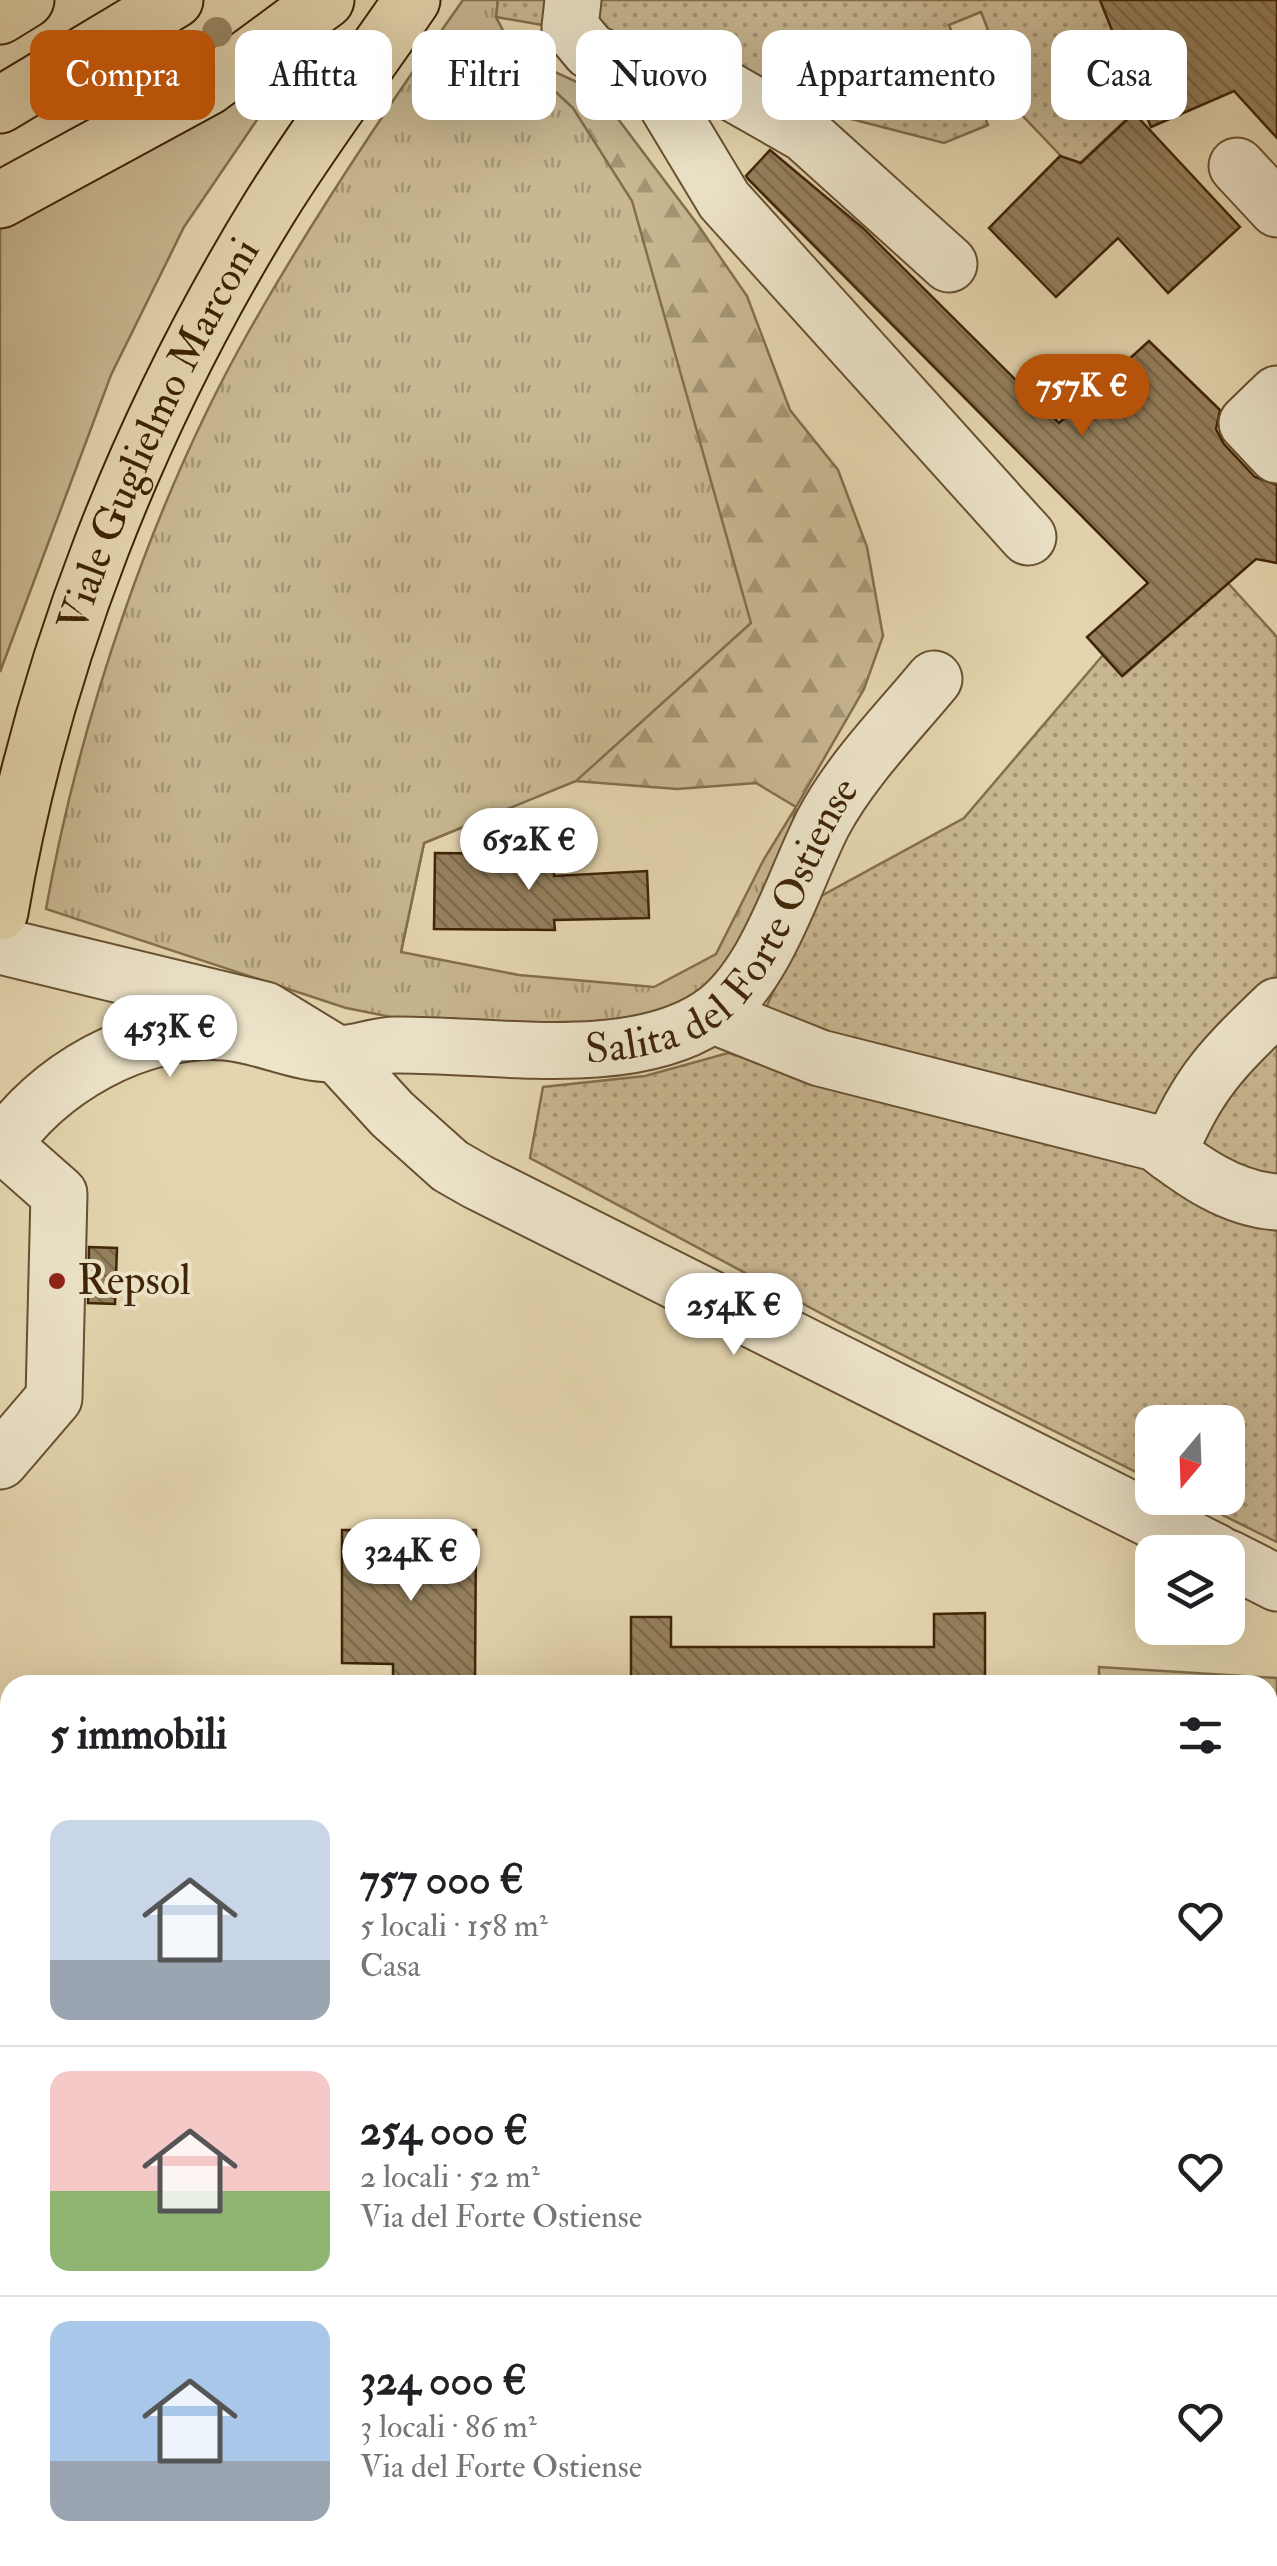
<!DOCTYPE html>
<html lang="it">
<meta charset="utf-8">
<style>
body{margin:0;font-family:"IM FELL Double Pica",serif;background:#f2f2f2;color:#202124;height:100vh;display:flex;flex-direction:column;font-size:38px;white-space:nowrap}
*{box-sizing:border-box;margin:0}
p{font-size:32px;color:#757577}
.icon{flex:none;width:55px;height:55px;fill:none;stroke:currentColor;stroke-width:2;stroke-linecap:round;stroke-linejoin:round}
.map{position:relative;flex:1;overflow:hidden}
.panel{position:absolute;left:0px;top:1675px;width:1278px;height:892px;display:flex;flex-direction:column;background:#fff;border-radius:30px 30px 0 0;box-shadow:0 10px 40px #0002}
.panel>*{flex:none}
.hud{position:absolute;left:30px;top:30px;width:1218px;height:90px;display:flex;gap:20px}
.needle{width:65px;rotate:199deg}
.fabs{position:absolute;left:1135px;top:1405px;display:grid;gap:20px}
.fabs a{display:grid;place-items:center;width:110px;height:110px;border-radius:20px;background:#fff;box-shadow:0 10px 40px #0002;font-size:50px}
.price{position:absolute;translate:-50% -85px;padding:0 22px;border-radius:35px;background:#fff;color:#222;font-size:32px;line-height:65px;filter:drop-shadow(0 2px 5px #0008)}
.price::after{content:'';position:absolute;left:50%;top:60px;width:30px;height:22px;margin-left:-15px;background:inherit;clip-path:polygon(0 0,100% 0,50% 100%)}
.price.current{background:#b45309;color:#fff}
ul{padding:0;list-style:none}
li{display:flex;align-items:center;gap:30px;height:250px;padding:0 50px}
li+li{border-top:2px solid #e0e0e0}
li span{display:grid;place-items:center;flex:none;width:280px;height:200px;border-radius:20px;color:#555}
li>.icon{margin-inline-start:auto}
span .icon{width:120px;height:120px;fill:#fffc;stroke-width:1}
li b{font-size:42px}
h2{display:flex;justify-content:space-between;align-items:center;height:120px;padding:0 50px;font-size:42px}
.tag{padding:0 35px;border-radius:20px;background:#fff;box-shadow:0 10px 40px #0002;font-size:35px;line-height:90px}
.tag.current{background:#b45309;color:#fff}
.map>svg:first-child{display:block}
.grass{fill:#c8b791;stroke:#846e4c;stroke-width:2.5}
.forest{fill:url(#forest-firs);stroke:#846e4c;stroke-width:2.5}
.park{fill:url(#park-tufts);stroke:#846e4c;stroke-width:2.5}
.garden{fill:url(#garden-dots);stroke:#846e4c;stroke-width:2.5}
.building{fill:url(#building-back-hatch);stroke:#3f2406;stroke-width:2.5}
.lines{fill:none;stroke-linecap:round;stroke-linejoin:round}
.minor-casing{stroke:#685030;stroke-width:59}
.major-casing{stroke:#3f2406;stroke-width:59}
.minor{stroke:#ede4ca;stroke-width:55}
.major{stroke:#e4d5ae;stroke-width:55}
.rail{stroke:#3f2406;stroke-width:8;stroke-dasharray:18 18;stroke-linecap:butt}
.tree{fill:#9c8865}
.poi-dot{fill:#8f2418;stroke:#ede4ca;stroke-width:4}
.labels{text-anchor:middle;dominant-baseline:central;stroke-width:8;stroke-linejoin:round;paint-order:stroke}
.street-label{font-size:42px;fill:#3f2406;stroke:#ede4ca}
.poi-label{font-size:42px;fill:#3f2406;stroke:#ede4ca;text-anchor:start}
</style>
<div class="map">
<svg width="1277" height="2566" viewBox="0 0 1277 2566">
<defs>
<pattern id="forest-firs" width="22" height="20" patternUnits="userSpaceOnUse" patternTransform="scale(2.5)"><rect width="22" height="20" fill="#c8b791"/><path d="M5 1l3.5 6h-7zM16 11l3.5 6h-7z" fill="#a49574"/></pattern>
<pattern id="park-tufts" width="24" height="20" patternUnits="userSpaceOnUse" patternTransform="scale(2.5)"><rect width="24" height="20" fill="#c8b791"/><path d="M3 7l-1-3M5 7V3M7 7l1-3M15 17l-1-3M17 17v-4M19 17l1-3" fill="none" stroke="#a49574"/></pattern>
<pattern id="garden-dots" width="8" height="8" patternUnits="userSpaceOnUse" patternTransform="scale(2.5)"><rect width="8" height="8" fill="#c8b791"/><path d="M2 2h.1M6 6h.1" fill="none" stroke="#a49574" stroke-width="1.8" stroke-linecap="round"/></pattern>
<pattern id="building-back-hatch" width="6" height="6" patternUnits="userSpaceOnUse" patternTransform="scale(2.5)"><rect width="6" height="6" fill="#95805d"/><path d="M-1 5l2 2M0 0l6 6M5-1l2 2" fill="none" stroke="#7b694b"/></pattern>
</defs>
<rect width="100%" height="100%" fill="#e4d5ae"/>
<filter id="stains"><feTurbulence type="fractalNoise" baseFrequency=".002" numOctaves="4"/><feColorMatrix values="0 0 0 0 .2 0 0 0 0 .09 0 0 0 0 .02 0 0 0 .5 -.17"/></filter>
<radialGradient id="worn" r=".72"><stop offset=".6" stop-color="#630" stop-opacity="0"/><stop offset="1" stop-color="#630" stop-opacity=".3"/></radialGradient>
<!-- grass -->
<g class="grass">
<polygon points="308,45 184,227 111,375 0,672 0,221"/>
<polygon points="1099,1667 1277,1678 1277,1836 1268,1836 1268,1685 1099,1685"/>
<polygon points="1277,1863 1277,2016 1268,2020 1268,1866"/>
</g>
<!-- forest -->
<polygon class="forest" points="515,54 597,91 698,225 747,296 790,410 838,470 867,547 883,636 864,689 796,807 756,783 677,789 575,781 424,843 401,952"/>
<!-- park -->
<path class="park" d="M463,0H498L496,17L515,54L573,108L632,201L751,623L576,781L424,843L401,952L519,975L654,987L716,954L764,859L796,807L789,847L725,969L691,1007L646,1026L452,1029L346,1008L46,909C80,718 153,501 249,331C314,216 387,107 463,0Z"/>
<!-- garden -->
<g class="garden">
<polygon points="498,0 1100,0 1120,49 1150,38 1180,115 1133,113 1078,165 1061,156 1020,113 981,12 949,25 988,125 944,143 824,112 702,53 496,17"/>
<polygon points="1228,583 1277,637 1277,1542 1188,1498 1228,1498 1228,1422 1152,1422 1152,1480 839,1323 530,1158 543,1087 645,1076 728,1053 814,1075 765,1010 814,900 964,818 1103,655 1123,676"/>
</g>
<!-- building -->
<g class="building">
<polygon points="1100,0 1277,0 1277,138 1234,91 1151,127 1133,83 1154,62 1128,71"/>
<polygon points="1134,113 1240,227 1168,293 1118,238 1056,297 989,228 1060,156 1081,163"/>
<polygon points="770,150 864,229 1059,423 1149,341 1220,410 1216,429 1224,444 1255,477 1277,485 1277,563 1256,559 1122,676 1087,637 1148,583 748,179 746,176"/>
<polygon points="435,853 554,854 554,876 647,871 649,918 554,920 555,930 434,929"/>
<polygon points="89,1247 117,1248 115,1304 88,1303"/>
<polygon points="342,1530 476,1530 475,1685 393,1685 393,1664 342,1663"/>
<polygon points="985,1613 985,1685 631,1685 631,1617 671,1617 671,1647 934,1647 934,1614"/>
</g>
<g class="lines">
<!-- minor casing -->
<g class="minor-casing">
<g id="minor">
<polyline points="573,0 570,27 590,51 653,82 726,89 805,134 949,264"/>
<polyline points="653,82 724,200 1028,537"/>
<polyline points="1237,166 1277,209"/>
<polyline points="1277,394 1247,423 1277,455"/>
<polyline points="0,946 265,1010 337,1054 392,1114 450,1166 478,1182 1216,1552"/>
<path d="M712,1015L820,1058L1156,1143C1192,1171 1231,1199 1277,1202"/>
<polyline points="0,1142 59,1194 54,1398 0,1461"/>
<path id="s1" d="M0,1150C45,1079 140,1026 225,1032C263,1035 298,1055 337,1054C357,1054 376,1045 396,1045C490,1044 628,1070 709,1017C766,980 793,882 823,823C851,770 896,725 934,679"/>
<path d="M1169,1153C1197,1083 1224,1057 1277,1006"/>
<polyline points="1228,1558 1277,1583"/>
</g>
</g>
<!-- major casing -->
<g class="major-casing">
<g id="major">
<polyline points="0,16 26,0"/>
<polyline points="0,105 175,0"/>
<polyline points="0,200 208,87 326,0"/>
<path id="s2" d="M0,912C42,664 138,421 270,207C314,136 365,69 412,0"/>
</g>
</g>
<!-- minor -->
<use href="#minor" class="minor"/>
<!-- major -->
<use href="#major" class="major"/>
<!-- rail -->
<g class="rail">
<polyline points="1268,2156 1277,2151"/>
<polyline points="1268,2186 1277,2181"/>
<polyline points="1268,2240 1277,2236"/>
<polyline points="1268,2270 1277,2266"/>
<polyline points="582,2566 594,2558"/>
<polyline points="627,2566 639,2558"/>
<polyline points="706,2566 718,2558"/>
<polyline points="756,2566 768,2558"/>
</g>
</g>
<!-- trees -->
<circle class="tree" cx="217" cy="32" r="15"/>
<!-- markers -->
<circle class="poi-dot" cx="57" cy="1281" r="10"/>
<g class="labels">
<!-- street labels -->
<g class="street-label">
<text stroke="none"><textPath href="#s2" startOffset="505">Viale Guglielmo Marconi</textPath></text>
<text stroke="none"><textPath href="#s1" startOffset="832">Salita del Forte Ostiense</textPath></text>
</g>
<!-- poi labels -->
<g class="poi-label">
<text x="77" y="1281">Repsol</text>
</g>
</g>
<rect width="100%" height="100%" filter="url(#stains)"/>
<rect width="100%" height="100%" fill="url(#worn)"/>
</svg>
<div class="fabs">
<a><svg class="needle" viewBox="-14 -14 28 28"><path d="M0-13l5 13h-10z" fill="#e53935"/><path d="M0 13l5-13h-10z" fill="#757577"/></svg></a>
<a><svg class="icon" aria-label="layers" viewBox="0 0 24 24"><path d="M12 4l9 5-9 5-9-5zM3 14l9 5 9-5"/></svg></a>
</div>
<b class="price current" style="left:1082px;top:439px">757K €</b>
<b class="price" style="left:529px;top:893px">652K €</b>
<b class="price" style="left:170px;top:1080px">453K €</b>
<b class="price" style="left:734px;top:1358px">254K €</b>
<b class="price" style="left:411px;top:1604px">324K €</b>
<div class="hud">
<a class="tag current">Compra</a>
<a class="tag">Affitta</a>
<a class="tag">Filtri</a>
<a class="tag">Nuovo</a>
<a class="tag">Appartamento</a>
<a class="tag">Casa</a>
</div>
<section class="panel">
<h2>5 immobili<svg class="icon" aria-label="filters" viewBox="0 0 24 24"><path d="M4 7h16M4 17h16"/><circle cx="9" cy="7" r="2"/><circle cx="15" cy="17" r="2"/></svg></h2>
<ul>
<li><span style="background:linear-gradient(#c9d6e8 70%,#9aa5b1 0)"><svg class="icon" aria-label="home" viewBox="0 0 24 24"><path d="M3 11l9-7 9 7M6 9v11h12V9"/></svg></span><div><b>757 000 €</b><p>5 locali · 158 m²</p><p>Casa</p></div><svg class="icon" aria-label="heart" viewBox="0 0 24 24"><path d="M12 20l-8-8c-3-5 5-10 8-4 3-6 11-1 8 4z"/></svg></li>
<li><span style="background:linear-gradient(#f6c9c9 60%,#8fb573 0)"><svg class="icon" aria-label="home" viewBox="0 0 24 24"><path d="M3 11l9-7 9 7M6 9v11h12V9"/></svg></span><div><b>254 000 €</b><p>2 locali · 52 m²</p><p>Via del Forte Ostiense</p></div><svg class="icon" aria-label="heart" viewBox="0 0 24 24"><path d="M12 20l-8-8c-3-5 5-10 8-4 3-6 11-1 8 4z"/></svg></li>
<li><span style="background:linear-gradient(#a9c7e8 70%,#9aa5b1 0)"><svg class="icon" aria-label="home" viewBox="0 0 24 24"><path d="M3 11l9-7 9 7M6 9v11h12V9"/></svg></span><div><b>324 000 €</b><p>3 locali · 86 m²</p><p>Via del Forte Ostiense</p></div><svg class="icon" aria-label="heart" viewBox="0 0 24 24"><path d="M12 20l-8-8c-3-5 5-10 8-4 3-6 11-1 8 4z"/></svg></li>
</ul>
</section>
</div>
